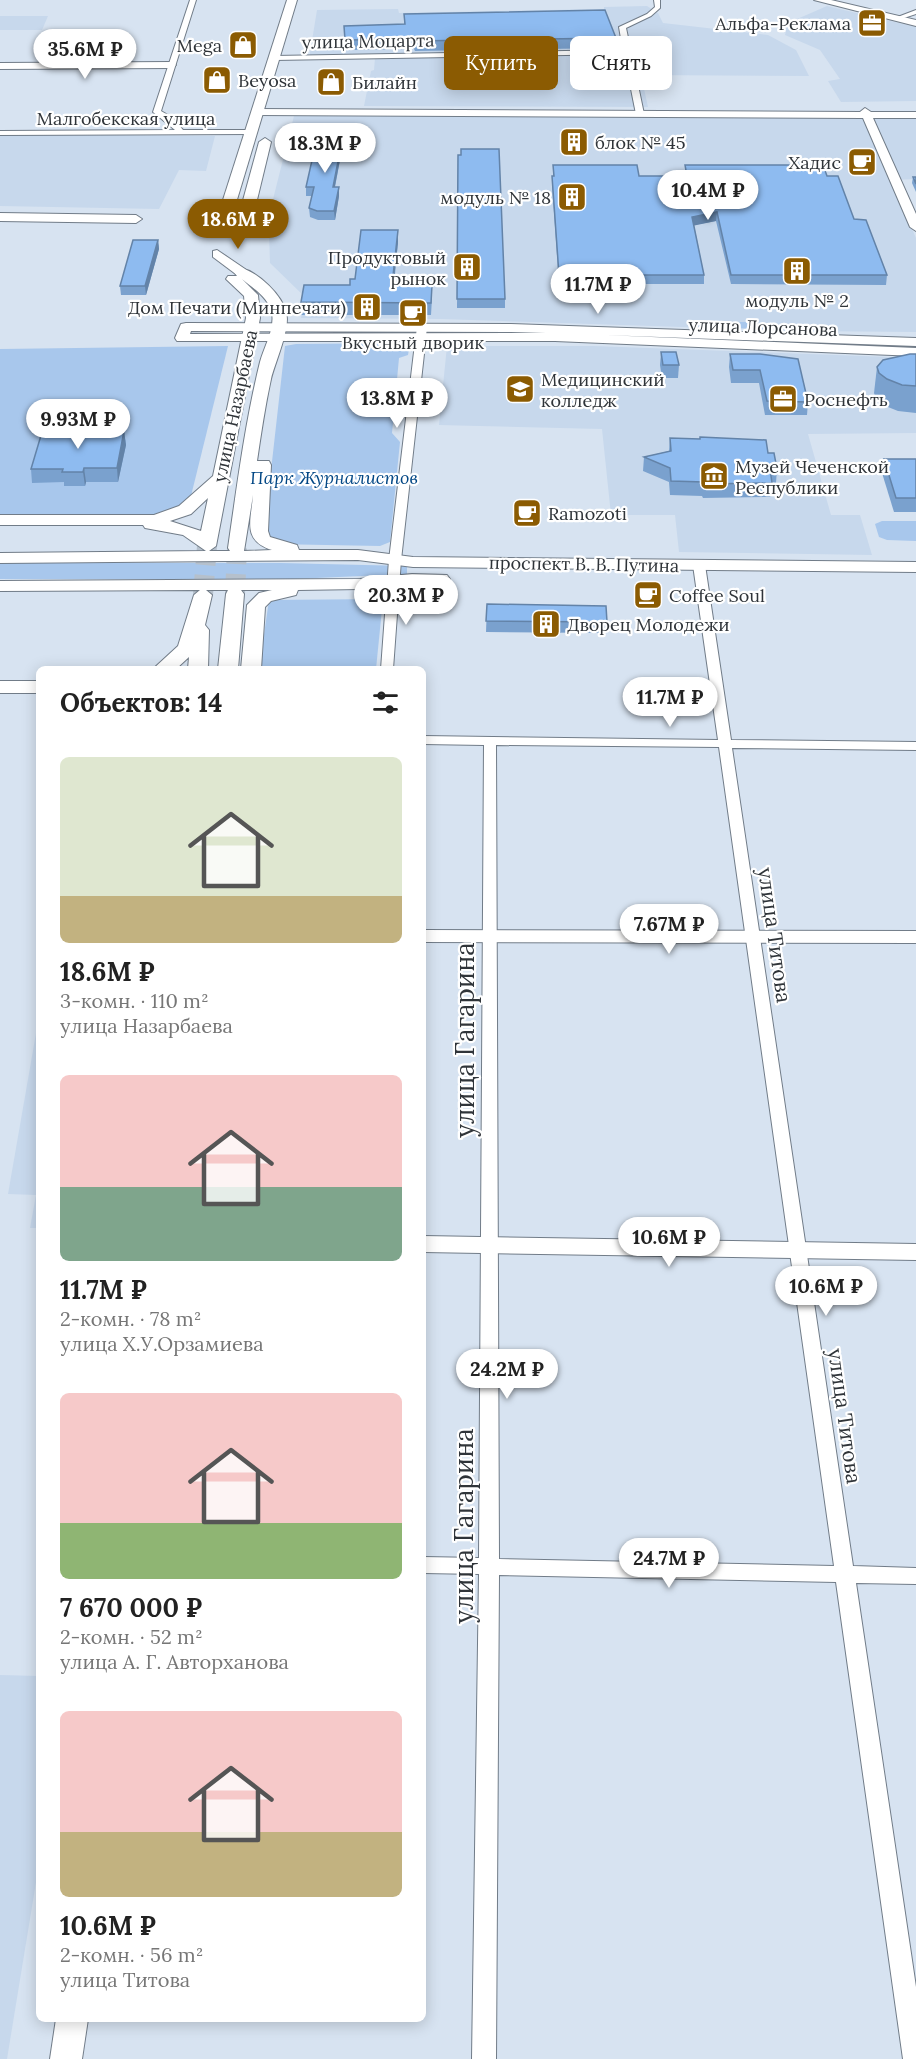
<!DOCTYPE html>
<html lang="ru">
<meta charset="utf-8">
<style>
body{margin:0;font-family:Lora,serif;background:#f6f6f6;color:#222;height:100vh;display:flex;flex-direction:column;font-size:22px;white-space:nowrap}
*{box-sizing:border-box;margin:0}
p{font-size:20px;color:#767676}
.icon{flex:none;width:33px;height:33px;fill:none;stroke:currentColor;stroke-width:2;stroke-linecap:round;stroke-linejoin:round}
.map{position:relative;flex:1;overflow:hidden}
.drawer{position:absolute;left:36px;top:666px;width:390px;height:1356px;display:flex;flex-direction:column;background:#fff;border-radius:9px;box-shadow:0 3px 15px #0003}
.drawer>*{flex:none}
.top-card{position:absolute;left:444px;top:36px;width:381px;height:54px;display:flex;gap:12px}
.price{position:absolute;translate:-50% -51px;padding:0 14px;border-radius:21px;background:#fff;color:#222;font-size:20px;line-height:39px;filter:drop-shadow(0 2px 3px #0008)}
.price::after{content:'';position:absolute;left:50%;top:36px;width:18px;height:14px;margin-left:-9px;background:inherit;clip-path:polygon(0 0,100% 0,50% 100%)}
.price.active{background:#8b5b02;color:#fff}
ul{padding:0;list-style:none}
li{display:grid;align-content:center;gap:12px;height:318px;padding:0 24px}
li span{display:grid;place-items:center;height:186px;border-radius:9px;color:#555}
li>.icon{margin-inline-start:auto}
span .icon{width:108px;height:108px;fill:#fffc;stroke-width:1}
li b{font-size:26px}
h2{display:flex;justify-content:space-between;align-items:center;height:72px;padding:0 24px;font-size:26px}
.tag{padding:0 21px;border-radius:9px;background:#fff;box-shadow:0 3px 15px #0003;font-size:21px;line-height:54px}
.tag.active{background:#8b5b02;color:#fff}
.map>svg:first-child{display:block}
.built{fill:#c7d8ec}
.green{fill:#a8c7ec}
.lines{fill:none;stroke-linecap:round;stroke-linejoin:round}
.primary-tunnel{stroke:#b5c0cc;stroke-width:20;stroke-dasharray:20 10;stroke-linecap:butt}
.street-casing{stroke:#717c88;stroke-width:2}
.secondary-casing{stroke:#717c88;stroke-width:2}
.primary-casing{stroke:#717c88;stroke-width:2}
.street{fill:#fff;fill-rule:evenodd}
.secondary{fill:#fff;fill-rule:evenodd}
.primary{fill:#fff;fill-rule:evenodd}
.wall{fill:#7aa1ce}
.shaded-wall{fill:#6383a8}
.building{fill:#8ebbf0;stroke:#6383a8;stroke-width:1.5}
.labels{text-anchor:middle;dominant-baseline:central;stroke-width:4.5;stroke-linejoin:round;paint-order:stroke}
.far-poi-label{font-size:18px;fill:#2f3439;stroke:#fff;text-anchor:start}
.far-street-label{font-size:18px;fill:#2f3439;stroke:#fff}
.far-park-label{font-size:18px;font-style:italic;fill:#014684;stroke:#fff}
.street-label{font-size:21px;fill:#2f3439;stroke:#fff}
.near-street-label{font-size:26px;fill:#2f3439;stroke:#fff}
</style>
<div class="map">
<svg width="916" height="2059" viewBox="0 0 916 2059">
<rect width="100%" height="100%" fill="#d7e3f1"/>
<!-- built -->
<g class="built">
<polygon points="647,6 658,13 663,23 768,35 796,50 809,76 641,75 648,107 364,106 371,71 374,70 375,58 309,59 317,10 398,9 399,13 604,9 604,7"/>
<polygon points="827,6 916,27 916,101 841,102 828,81 840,79 820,50 785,35 786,31 781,26"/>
<polygon points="0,16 48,16 42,30 0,30"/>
<polygon points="294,116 916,117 916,179 891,180 916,238 916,332 799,331 440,319 301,318 305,297 270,263 269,231 267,223"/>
<polygon points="0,134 215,136 206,171 179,170 159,209 0,206"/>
<polygon points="447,346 594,346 916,358 916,433 808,434 831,515 860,515 872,555 679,552 675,515 611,515 602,429 439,425"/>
<polygon points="39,1016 39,1228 30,1228 36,1195 8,1194"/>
<polygon points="0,1675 39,1676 39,1864 7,2059 0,2059"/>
</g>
<!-- green -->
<g class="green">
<polygon points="692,322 764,322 764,329 691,326"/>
<polygon points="410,343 408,355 399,358 392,433 400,442 390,542 380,546 272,544 268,542 268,529 265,524 285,346 296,344"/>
<polygon points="228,346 190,500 172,512 148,517 0,518 0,349"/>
<polygon points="882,521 916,521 916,541 887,540 879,537 875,524"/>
<polygon points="0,563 281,563 407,566 407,574 293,579 0,579"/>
<polygon points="383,599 376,669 259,669 269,600"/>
</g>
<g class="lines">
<!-- primary-tunnel -->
<g class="primary-tunnel">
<polyline points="235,594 237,548"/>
<polyline points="203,595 207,546"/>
</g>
<!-- street casing -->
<g class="street-casing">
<g id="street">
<polygon points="190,0 196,0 161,111 173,118 183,130 254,130 254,134 0,135 0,131 175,130 153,112"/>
<polygon points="654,0 660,0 660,8 651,16 626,28 644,114 640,116 636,114 624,54 274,60 270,58 274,56 623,50 619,27 647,14 655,7"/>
<polygon points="916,10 916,14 898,20 895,18"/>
<polygon points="422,324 427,327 401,560 393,669 381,669 389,560 417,327"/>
<path d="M699,562L705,565L731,740L916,742V750L732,748L853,1566L916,1568V1584L856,1583L916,1987V2059H903L836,1582L499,1575L496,2059H472L479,1574L423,1573V1557L479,1558L484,745L423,744V736L718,740L693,565ZM496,745L719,747L834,1566L499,1559Z"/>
</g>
</g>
<!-- secondary casing -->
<g class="secondary-casing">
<g id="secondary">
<polygon points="814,0 831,0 916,20 916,26"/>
<polygon points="0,63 171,62 176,65 171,68 0,69"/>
<polygon points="865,108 871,112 916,112 916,118 873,118 916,214 916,231 910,227 863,118 257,115 252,112 257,109 860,112"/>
<polygon points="0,213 136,215 142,219 136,223 0,221"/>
<polygon points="217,250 245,269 247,272 245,275 237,275 213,257 213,251"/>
<path d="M186,323L511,324L916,338V346L604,335L916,348V356L555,341H177L175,338L181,324ZM191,331L511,332L546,333L190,334Z"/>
<polygon points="423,930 916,931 916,943 423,942"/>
<polygon points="423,1236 916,1244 916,1260 423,1252"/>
<polygon points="56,2019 88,2019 82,2059 50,2059"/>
</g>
</g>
<!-- primary casing -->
<g class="primary-casing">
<g id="primary">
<polygon points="287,0 297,0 236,203 234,206 224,206 222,203"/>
<polygon points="265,138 271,142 256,204 249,208 244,207 242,204 259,142"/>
<path d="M241,268C258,272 282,295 286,312C291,328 275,362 271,379C265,406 261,434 257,461H269L271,465L268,531L270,537L297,545L299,550H358L413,557L916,562V572L413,567L358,560L0,563V553L206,551L183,535L145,528L143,525H0V515H154L179,506L213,476L246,318L244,296L226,279L228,276H237L234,272ZM242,279C253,288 269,298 272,313C275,329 264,347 260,362C245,423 237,486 228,548L230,551H209L216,546L260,318L258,295ZM253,495C251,522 242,540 272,550L244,551ZM208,498L201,531L170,521L191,514Z"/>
<polygon points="412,574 447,575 450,579 447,583 441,584 360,589 298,590 296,595 271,601 265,607 261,669 241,669 247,605 259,593 272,590 241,590 244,594 238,669 218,669 226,594 228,590 206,590 212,595 205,625 209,630 208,669 188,669 189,657 176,669 153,669 178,646 194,595 200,590 0,591 0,581 360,579"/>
<rect x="0" y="681" width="39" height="12"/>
</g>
</g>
<!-- street -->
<use href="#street" class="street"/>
<!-- secondary -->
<use href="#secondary" class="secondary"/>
<!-- primary -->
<use href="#primary" class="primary"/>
</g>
<!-- wall -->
<g class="wall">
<polygon points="404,14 616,38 616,48 415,51 414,49 346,50 344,26 404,24"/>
<polygon points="343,136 343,144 335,187 339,187 339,196 335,220 318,220 310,217 309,208 312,196 306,196 306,187"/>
<polygon points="458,155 505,299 505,308 457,308"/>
<polygon points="553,165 639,176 685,176 685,165 827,176 887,275 886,285 731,284 716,221 694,225 704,275 704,284 559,284 552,185 552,176 553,176"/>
<polygon points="913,177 916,177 916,192 912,183"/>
<polygon points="158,240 159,249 146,295 121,295 120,286"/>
<polygon points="398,242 394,285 432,298 431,315 301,315 301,302 350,285"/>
<polygon points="661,352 679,365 678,378 662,378 660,365"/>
<polygon points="730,354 760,354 808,402 807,415 765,415 759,383 731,383 729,367"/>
<polygon points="916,354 916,413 898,411 883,405 876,399 874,393 877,367"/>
<polygon points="94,428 95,432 124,431 126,445 118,482 86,482 85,486 64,486 64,482 32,483 31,469 72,432"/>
<polygon points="670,438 768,453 777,469 776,483 772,482 770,497 703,498 702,496 670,495 669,482 643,471 644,457 669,451"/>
<polygon points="884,459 916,459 916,512 894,512 882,473"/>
<polygon points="487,604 607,622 607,633 486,632"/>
</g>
<!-- shaded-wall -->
<g class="shaded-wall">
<polygon points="343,136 343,144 333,196 333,187"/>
<polygon points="339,187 339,196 335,220 334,211"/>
<polygon points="717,212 716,221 692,226 692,217"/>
<polygon points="398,230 398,242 392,298 392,285"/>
<polygon points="158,240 159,249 146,295 145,286"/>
<polygon points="124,431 126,445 118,482 117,468"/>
<polygon points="84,468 86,482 85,486 83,472"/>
</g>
<!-- building -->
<g class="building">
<polygon points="605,10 616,38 414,41 414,39 345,40 344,26 405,24 404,14"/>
<polygon points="343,136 333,187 339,187 334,211 317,211 309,208 314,187 306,187 317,138"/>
<polygon points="461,149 499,149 505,299 457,299 458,155 461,155"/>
<polygon points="553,165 637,165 639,176 687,176 685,165 823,165 827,176 838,176 854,219 866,220 887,275 731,275 717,212 692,217 704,275 559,275 552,176 554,176"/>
<polygon points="913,177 916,177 916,184"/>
<polygon points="361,230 398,230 392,285 432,285 431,303 301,302 304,285 350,285 350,279 355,279"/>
<polygon points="133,240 158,240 145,286 120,286"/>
<polygon points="661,352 676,352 679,365 663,365"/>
<polygon points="730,354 760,354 798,359 808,402 767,401 760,370 733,370"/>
<polygon points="910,354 916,354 916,386 902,385 887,379 879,373 877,367 883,360"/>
<polygon points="94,428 94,432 124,431 117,468 84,468 83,472 62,472 63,469 31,469 42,432 72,432 73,429"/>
<polygon points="700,437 766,440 768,453 774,453 777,469 770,469 772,483 704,484 704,482 671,481 670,468 644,457 671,451 670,438 700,439"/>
<polygon points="884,459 916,459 916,498 896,498"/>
<polygon points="487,604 606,606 607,622 486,621"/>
</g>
<!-- icons -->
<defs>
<g id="office-square" transform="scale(1.5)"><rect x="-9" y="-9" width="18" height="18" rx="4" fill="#8b5b02" stroke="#fff"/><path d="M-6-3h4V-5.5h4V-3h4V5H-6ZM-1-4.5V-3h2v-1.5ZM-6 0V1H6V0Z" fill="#fff"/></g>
<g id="shop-square" transform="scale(1.5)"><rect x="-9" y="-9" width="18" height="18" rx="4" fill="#8b5b02" stroke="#fff"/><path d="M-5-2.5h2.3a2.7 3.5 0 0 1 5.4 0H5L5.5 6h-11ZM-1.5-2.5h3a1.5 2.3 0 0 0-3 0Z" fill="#fff"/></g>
<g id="building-square" transform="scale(1.5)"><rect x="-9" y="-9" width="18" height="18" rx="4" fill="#8b5b02" stroke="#fff"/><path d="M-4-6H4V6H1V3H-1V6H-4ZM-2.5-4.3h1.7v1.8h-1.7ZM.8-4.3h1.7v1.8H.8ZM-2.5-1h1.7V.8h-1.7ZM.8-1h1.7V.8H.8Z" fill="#fff"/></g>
<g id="cafe-square" transform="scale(1.5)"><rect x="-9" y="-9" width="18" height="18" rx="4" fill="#8b5b02" stroke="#fff"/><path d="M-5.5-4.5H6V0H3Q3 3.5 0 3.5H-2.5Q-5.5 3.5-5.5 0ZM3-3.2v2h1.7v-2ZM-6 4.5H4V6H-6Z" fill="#fff"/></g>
<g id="university-square" transform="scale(1.5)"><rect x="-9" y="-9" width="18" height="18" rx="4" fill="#8b5b02" stroke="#fff"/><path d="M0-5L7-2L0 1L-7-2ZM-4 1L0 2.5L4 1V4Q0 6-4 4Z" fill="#fff"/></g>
<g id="museum-square" transform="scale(1.5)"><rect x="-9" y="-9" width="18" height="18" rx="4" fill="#8b5b02" stroke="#fff"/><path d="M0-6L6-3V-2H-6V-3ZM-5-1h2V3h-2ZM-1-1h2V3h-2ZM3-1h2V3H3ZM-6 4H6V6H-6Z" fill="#fff"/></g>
</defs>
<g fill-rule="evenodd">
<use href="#office-square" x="872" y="23"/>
<use href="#shop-square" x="243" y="45"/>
<use href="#shop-square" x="217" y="80"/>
<use href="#shop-square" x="331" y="82"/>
<use href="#building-square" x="574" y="142"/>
<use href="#cafe-square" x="862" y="162"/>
<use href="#building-square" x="572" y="197"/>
<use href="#building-square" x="467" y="267"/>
<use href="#building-square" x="797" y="271"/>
<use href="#building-square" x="367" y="307"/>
<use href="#cafe-square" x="413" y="313"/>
<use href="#university-square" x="520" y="389"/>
<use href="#office-square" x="783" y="399"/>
<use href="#museum-square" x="714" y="476"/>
<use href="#cafe-square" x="527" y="513"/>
<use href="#cafe-square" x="648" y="595"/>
<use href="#building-square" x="546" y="624"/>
</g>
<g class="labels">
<!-- far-poi labels -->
<g class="far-poi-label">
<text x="851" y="23" text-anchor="end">Альфа-Реклама</text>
<text x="222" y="45" text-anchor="end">Mega</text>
<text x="238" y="80">Beyosa</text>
<text x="352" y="82">Билайн</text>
<text x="595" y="142">блок № 45</text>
<text x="841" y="162" text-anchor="end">Хадис</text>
<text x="551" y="197" text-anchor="end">модуль № 18</text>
<text x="446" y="257" text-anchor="end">Продуктовый<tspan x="446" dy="21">рынок</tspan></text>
<text x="797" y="300" text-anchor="middle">модуль № 2</text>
<text x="346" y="307" text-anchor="end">Дом Печати (Минпечати)</text>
<text x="413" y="342" text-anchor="middle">Вкусный дворик</text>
<text x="541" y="379">Медицинский<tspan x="541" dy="21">колледж</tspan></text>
<text x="804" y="399">Роснефть</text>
<text x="735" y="466">Музей Чеченской<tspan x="735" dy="21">Республики</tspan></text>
<text x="548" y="513">Ramozoti</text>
<text x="669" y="595">Coffee Soul</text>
<text x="567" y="624">Дворец Молодежи</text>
</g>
<!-- far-street labels -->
<g class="far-street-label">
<text transform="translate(368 41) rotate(-1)">улица Моцарта</text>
<text x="126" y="118">Малгобекская улица</text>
<text transform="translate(763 327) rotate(2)">улица Лорсанова</text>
<text transform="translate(235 406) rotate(-78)">улица Назарбаева</text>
<text transform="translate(584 564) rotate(1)">проспект В. В. Путина</text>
</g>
<!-- far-park labels -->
<g class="far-park-label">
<text x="334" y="477">Парк Журналистов</text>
</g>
<!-- street labels -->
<g class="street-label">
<text transform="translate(775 935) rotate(82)">улица Титова</text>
<text transform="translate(845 1416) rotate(82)">улица Титова</text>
</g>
<!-- near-street labels -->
<g class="near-street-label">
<text transform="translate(464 1040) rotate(-90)">улица Гагарина</text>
<text transform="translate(463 1526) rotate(-90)">улица Гагарина</text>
</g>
</g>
</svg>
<b class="price" style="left:85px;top:80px">35.6M ₽</b>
<b class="price" style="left:325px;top:174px">18.3M ₽</b>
<b class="price" style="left:708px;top:221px">10.4M ₽</b>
<b class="price active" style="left:238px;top:250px">18.6M ₽</b>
<b class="price" style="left:598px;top:315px">11.7M ₽</b>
<b class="price" style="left:397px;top:429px">13.8M ₽</b>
<b class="price" style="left:78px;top:450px">9.93M ₽</b>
<b class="price" style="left:406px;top:626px">20.3M ₽</b>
<b class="price" style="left:670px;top:728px">11.7M ₽</b>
<b class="price" style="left:669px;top:955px">7.67M ₽</b>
<b class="price" style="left:669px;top:1268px">10.6M ₽</b>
<b class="price" style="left:826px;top:1317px">10.6M ₽</b>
<b class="price" style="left:507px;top:1400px">24.2M ₽</b>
<b class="price" style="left:669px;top:1589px">24.7M ₽</b>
<div class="top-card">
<a class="tag active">Купить</a>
<a class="tag">Снять</a>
</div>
<section class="drawer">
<h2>Объектов: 14<svg class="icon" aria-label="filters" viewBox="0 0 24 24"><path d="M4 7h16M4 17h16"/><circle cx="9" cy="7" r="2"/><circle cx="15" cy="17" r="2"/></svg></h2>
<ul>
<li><span style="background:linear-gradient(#dfe7d0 75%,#c2b280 0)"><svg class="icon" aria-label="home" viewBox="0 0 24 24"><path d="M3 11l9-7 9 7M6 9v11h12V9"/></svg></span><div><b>18.6M ₽</b><p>3-комн. · 110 m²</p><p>улица Назарбаева</p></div></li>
<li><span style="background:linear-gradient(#f6c9c9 60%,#7fa58c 0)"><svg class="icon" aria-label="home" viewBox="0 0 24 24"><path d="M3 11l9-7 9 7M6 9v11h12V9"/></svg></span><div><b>11.7M ₽</b><p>2-комн. · 78 m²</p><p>улица Х.У.Орзамиева</p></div></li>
<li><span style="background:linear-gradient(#f6c9c9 70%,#8fb573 0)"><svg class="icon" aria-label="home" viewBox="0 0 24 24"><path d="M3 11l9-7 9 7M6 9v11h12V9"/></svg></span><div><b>7 670 000 ₽</b><p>2-комн. · 52 m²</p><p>улица А. Г. Авторханова</p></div></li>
<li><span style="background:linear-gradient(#f6c9c9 65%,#c2b280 0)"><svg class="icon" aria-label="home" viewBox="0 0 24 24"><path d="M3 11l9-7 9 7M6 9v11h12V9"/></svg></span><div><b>10.6M ₽</b><p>2-комн. · 56 m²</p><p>улица Титова</p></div></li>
</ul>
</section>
</div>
